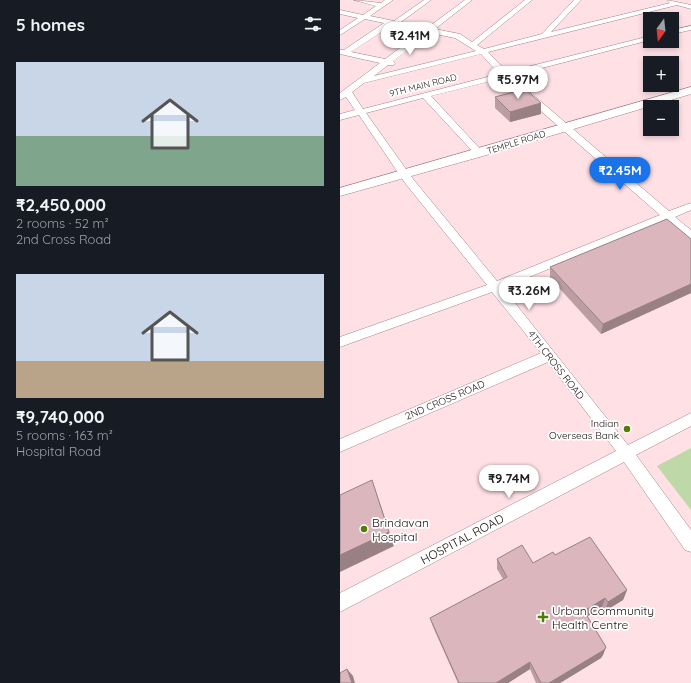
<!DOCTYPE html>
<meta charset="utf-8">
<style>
body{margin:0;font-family:Quicksand,sans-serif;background:#20242c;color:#f1f3f6;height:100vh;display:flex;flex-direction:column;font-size:15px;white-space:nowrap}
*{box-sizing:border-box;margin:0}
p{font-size:13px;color:#9ea1a6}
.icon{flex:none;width:22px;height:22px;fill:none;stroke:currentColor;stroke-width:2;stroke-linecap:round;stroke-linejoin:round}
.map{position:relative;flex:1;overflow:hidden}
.details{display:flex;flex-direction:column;background:#171b24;width:340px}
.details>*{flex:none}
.needle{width:26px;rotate:195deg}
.tools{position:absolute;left:303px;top:12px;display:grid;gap:8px}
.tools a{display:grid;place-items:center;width:36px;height:36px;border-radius:0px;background:#171b24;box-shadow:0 2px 6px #0003;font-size:20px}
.price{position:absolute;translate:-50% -34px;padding:0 9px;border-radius:14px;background:#fff;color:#222;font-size:13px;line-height:26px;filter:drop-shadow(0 1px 2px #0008)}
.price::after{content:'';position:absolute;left:50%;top:24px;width:12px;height:9px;margin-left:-6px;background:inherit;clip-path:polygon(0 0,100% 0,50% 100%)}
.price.on{background:#1a73e8;color:#fff}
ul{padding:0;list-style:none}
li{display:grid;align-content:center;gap:8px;height:212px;padding:0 16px}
li span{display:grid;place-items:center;height:124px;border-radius:0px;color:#555}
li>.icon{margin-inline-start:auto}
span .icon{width:72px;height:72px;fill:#fffc;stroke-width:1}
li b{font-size:17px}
h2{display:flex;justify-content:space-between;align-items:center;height:48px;padding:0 16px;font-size:17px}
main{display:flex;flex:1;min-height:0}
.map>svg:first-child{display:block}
.green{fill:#bfd8a8}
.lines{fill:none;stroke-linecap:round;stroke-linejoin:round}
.minor-casing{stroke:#a48288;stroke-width:1}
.tertiary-casing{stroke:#a48288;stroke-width:1}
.minor{fill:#fff;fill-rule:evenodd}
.tertiary{fill:#fff;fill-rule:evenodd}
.wall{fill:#bc9da3}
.shaded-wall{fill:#998084}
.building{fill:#dbb7bd;stroke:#998084}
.poi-dot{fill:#517d02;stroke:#fff;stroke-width:1.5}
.labels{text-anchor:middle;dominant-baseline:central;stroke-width:3.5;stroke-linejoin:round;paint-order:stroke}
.far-street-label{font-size:9px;fill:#1d1113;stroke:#fff}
.street-label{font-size:10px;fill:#1d1113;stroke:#fff}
.poi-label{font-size:10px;fill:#1d1113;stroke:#fff;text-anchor:end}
.near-poi-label{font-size:12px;fill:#1d1113;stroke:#fff;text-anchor:start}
.near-street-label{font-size:12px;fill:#1d1113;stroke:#fff}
</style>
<main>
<section class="details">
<h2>5 homes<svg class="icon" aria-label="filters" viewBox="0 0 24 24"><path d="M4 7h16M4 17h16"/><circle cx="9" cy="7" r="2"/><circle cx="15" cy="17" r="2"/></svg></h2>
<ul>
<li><span style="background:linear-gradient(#c9d6e8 60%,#7fa58c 0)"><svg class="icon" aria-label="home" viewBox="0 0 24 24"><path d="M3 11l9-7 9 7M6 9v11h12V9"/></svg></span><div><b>₹2,450,000</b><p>2 rooms · 52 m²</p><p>2nd Cross Road</p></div></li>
<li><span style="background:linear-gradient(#c9d6e8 70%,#b9a48a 0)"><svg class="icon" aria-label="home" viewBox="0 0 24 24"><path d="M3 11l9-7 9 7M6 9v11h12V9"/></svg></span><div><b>₹9,740,000</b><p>5 rooms · 163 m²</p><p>Hospital Road</p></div></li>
</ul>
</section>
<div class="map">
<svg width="351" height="683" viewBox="0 0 351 683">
<rect width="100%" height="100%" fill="#fee0e5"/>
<!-- green -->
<polygon class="green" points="351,448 351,510 317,466"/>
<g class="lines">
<!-- minor casing -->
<g class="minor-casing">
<g id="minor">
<path d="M14,0L41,3L45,0H53L30,16L54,21L84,0H91L61,22L87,28L125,0H132L95,29L120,34L132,42L185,0H192L137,45L144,49L202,34L234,0H241L211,32L330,3L327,0L351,5V9L337,5L148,52L167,72L310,36V40L171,76L329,211L351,203V210L335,217L351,230V240L347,239L326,220L163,288L288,445L351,413V426L296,455L351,530V552L345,550L284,462L0,612V593L276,451L208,362L0,452V439L201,353L152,292L0,347V337L147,285L65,183L19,115L0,120V114L15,110L6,97L0,100V93L40,63L0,54V50H4L44,23L25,19L0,35V30L18,18L0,14V10L23,15L36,6ZM52,25L83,31L45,59L11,52ZM90,33L115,38L136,51L34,76L48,65H54L55,63L53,61ZM141,54L159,74L23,109L12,92L24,83ZM163,78L320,215L157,281L73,179L26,113L83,98L136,155H142L144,153L142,151L91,96Z"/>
<polygon points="351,26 351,30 332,34 332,30"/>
</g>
</g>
<!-- tertiary casing -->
<g class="tertiary-casing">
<polygon id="tertiary" points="351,87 351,94 143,156 0,196 0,188"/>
</g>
<!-- minor -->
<use href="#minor" class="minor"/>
<!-- tertiary -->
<use href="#tertiary" class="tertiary"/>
</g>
<!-- wall -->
<g class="wall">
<polygon points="155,97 201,103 201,114 170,122 155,108"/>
<polygon points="351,239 351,293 261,334 210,278 210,267"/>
<polygon points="215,555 287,590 283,600 265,611 262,607 247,616 266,647 263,655 261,658 220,683 196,683 190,669 168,683 118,683 93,627 90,618 163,579 157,569 157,559 193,563"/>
</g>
<!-- shaded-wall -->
<g class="shaded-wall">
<polygon points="201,103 201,114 170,122 170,112"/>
<polygon points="351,284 351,293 261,334 263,324"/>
<polygon points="32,480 54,546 0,572 0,555"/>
<polygon points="287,590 283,600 265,611 268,602"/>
<polygon points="265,598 262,607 242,620 244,611"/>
<polygon points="266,647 263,655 261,658 220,683 209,683"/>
<polygon points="190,662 190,669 168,683 156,683"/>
<polygon points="7,669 13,676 15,683 12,683"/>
</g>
<!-- building -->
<g class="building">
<polygon points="185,89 201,103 170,112 155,97"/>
<polygon points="327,219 351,239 351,284 263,324 210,267"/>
<polygon points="32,480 49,532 0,555 0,495"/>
<polygon points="250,537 287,590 268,602 265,598 244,611 266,647 264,650 209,683 201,683 190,662 156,683 119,683 90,618 167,577 157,559 182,545 193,563 213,552 215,555"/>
<polygon points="7,669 12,683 0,683 0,673"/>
</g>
<!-- markers -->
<g class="poi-dot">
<circle cx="287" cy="429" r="4"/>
<circle cx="24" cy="529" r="4"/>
<path d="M201 611h4v4h4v4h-4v4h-4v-4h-4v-4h4z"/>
</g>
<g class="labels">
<!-- far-street labels -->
<g class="far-street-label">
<text transform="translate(83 85) rotate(-14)">9TH MAIN ROAD</text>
<text transform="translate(176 142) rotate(-17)">TEMPLE ROAD</text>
</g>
<!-- street labels -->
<g class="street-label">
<text transform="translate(216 365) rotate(52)">4TH CROSS ROAD</text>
<text transform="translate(105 400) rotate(-23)">2ND CROSS ROAD</text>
</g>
<!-- poi labels -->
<g class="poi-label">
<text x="279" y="423">Indian<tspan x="279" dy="12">Overseas Bank</tspan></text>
</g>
<!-- near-poi labels -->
<g class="near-poi-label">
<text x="32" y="522">Brindavan<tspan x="32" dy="14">Hospital</tspan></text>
<text x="212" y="610">Urban Community<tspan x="212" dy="14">Health Centre</tspan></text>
</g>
<!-- near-street labels -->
<g class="near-street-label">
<text transform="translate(122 539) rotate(-28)">HOSPITAL ROAD</text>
</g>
</g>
</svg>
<div class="tools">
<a><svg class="needle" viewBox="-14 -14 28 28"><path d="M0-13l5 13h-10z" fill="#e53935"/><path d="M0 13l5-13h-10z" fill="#9ea1a6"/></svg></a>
<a>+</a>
<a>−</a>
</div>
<b class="price" style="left:70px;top:56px">₹2.41M</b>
<b class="price" style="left:178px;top:100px">₹5.97M</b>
<b class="price on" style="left:280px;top:191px">₹2.45M</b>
<b class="price" style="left:189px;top:311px">₹3.26M</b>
<b class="price" style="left:169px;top:499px">₹9.74M</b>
</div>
</main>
